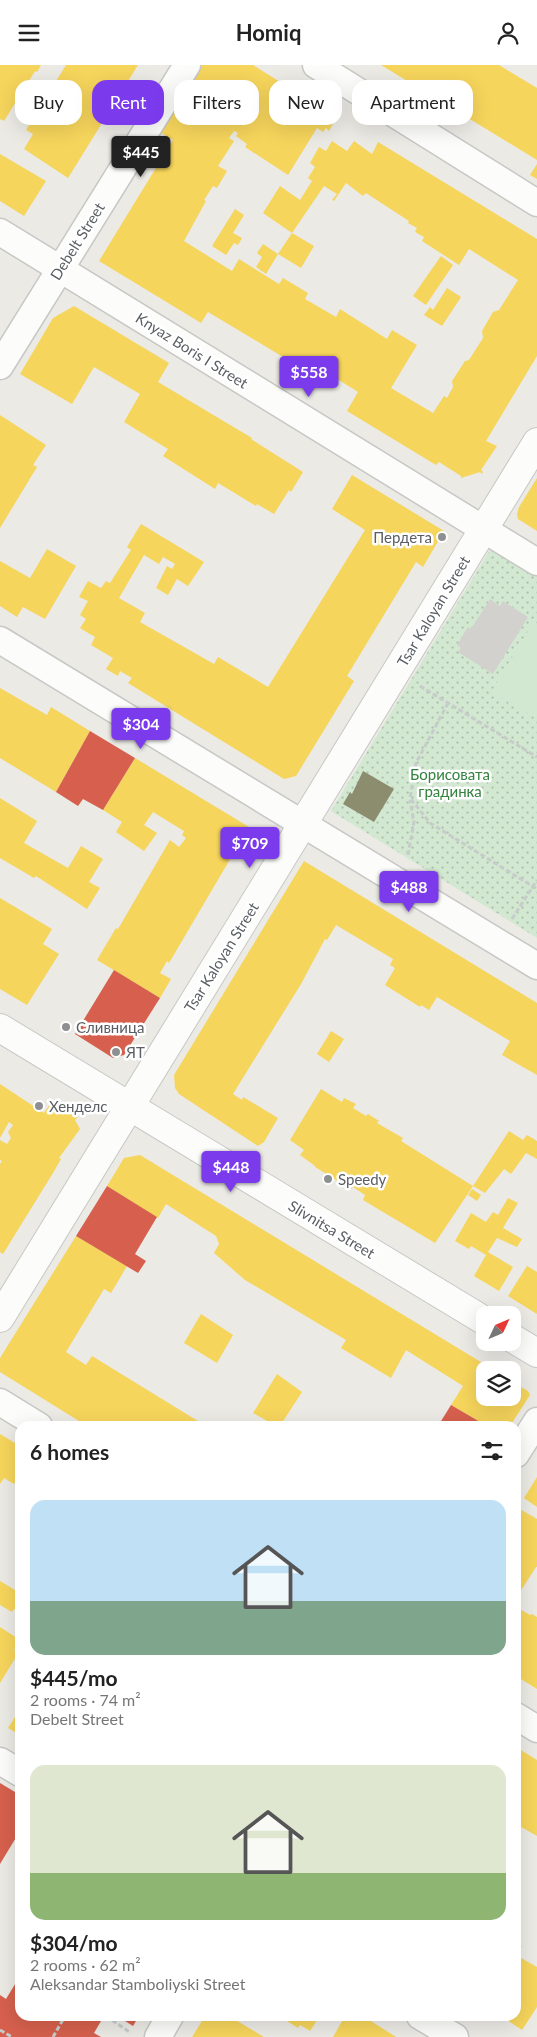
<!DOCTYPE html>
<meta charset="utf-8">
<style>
body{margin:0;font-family:Lato,sans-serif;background:#f2f2f2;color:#222;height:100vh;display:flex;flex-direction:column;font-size:19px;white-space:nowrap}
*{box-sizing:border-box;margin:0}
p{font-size:16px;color:#767676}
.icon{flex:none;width:28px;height:28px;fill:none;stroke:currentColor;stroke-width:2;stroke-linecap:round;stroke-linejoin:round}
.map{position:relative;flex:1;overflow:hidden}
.side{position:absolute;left:15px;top:1356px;width:506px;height:600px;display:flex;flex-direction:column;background:#fff;border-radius:15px;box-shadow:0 5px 20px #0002}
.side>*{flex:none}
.guide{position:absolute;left:15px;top:15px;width:508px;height:45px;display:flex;gap:10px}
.needle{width:32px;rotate:46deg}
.fabs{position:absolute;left:476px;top:1241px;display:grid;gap:10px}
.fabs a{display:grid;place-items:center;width:45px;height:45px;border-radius:10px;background:#fff;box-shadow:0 5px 20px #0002;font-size:25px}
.price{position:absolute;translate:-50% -42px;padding:0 11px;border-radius:5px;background:#7c3aed;color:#fff;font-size:16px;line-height:32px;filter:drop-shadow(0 1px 2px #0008)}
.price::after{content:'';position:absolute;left:50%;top:30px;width:15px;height:11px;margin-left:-8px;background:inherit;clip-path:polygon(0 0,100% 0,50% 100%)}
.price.active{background:#222;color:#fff}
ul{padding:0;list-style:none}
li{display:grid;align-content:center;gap:10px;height:265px;padding:0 15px}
li span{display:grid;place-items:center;height:155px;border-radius:15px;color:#555}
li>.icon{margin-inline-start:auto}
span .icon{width:90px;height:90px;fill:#fffc;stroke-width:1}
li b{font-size:21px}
h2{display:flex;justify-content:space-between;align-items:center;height:60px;padding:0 15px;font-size:21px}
.pill{padding:0 18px;border-radius:15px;background:#fff;box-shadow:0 5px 20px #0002;font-size:18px;line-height:45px}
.pill.active{background:#7c3aed;color:#fff}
header{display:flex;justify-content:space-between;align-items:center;height:65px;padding:0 15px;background:#fff;font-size:22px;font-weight:700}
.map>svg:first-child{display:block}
.grass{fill:url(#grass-dots)}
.pitch{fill:#d2e8d1}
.homes{fill:#f6d55c}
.shops{fill:#d6604d}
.industry{fill:#8c8c6e}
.building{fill:#d2d1ce}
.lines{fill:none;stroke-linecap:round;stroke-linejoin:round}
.minor-casing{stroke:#c7c7c5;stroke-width:29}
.tertiary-casing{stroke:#c7c7c5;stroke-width:30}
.path{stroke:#c7ccca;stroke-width:3;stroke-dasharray:5 2.5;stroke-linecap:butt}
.minor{stroke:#fcfcfb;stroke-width:26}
.tertiary{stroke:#fcfcfb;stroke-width:28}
.poi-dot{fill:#8d8f90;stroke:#fff;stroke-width:2}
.labels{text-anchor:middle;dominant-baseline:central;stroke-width:5;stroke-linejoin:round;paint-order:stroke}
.street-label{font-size:15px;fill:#5a5e63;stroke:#fff}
.poi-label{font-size:15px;fill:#5a5e63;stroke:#fff;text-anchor:start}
.park-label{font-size:15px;fill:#32833d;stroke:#fff}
</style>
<header><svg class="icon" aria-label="menu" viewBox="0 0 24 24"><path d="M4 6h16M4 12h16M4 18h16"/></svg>Homiq<svg class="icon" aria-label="person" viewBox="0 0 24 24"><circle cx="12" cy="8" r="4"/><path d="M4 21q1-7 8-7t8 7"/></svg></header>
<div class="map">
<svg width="537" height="1972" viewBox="0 0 537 1972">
<defs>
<pattern id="grass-dots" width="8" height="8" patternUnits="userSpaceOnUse" patternTransform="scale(1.25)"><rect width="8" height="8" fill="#d2e8d1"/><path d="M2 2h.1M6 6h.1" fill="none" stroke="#adbfad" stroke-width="1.8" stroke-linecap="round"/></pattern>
</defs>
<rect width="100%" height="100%" fill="#ebeae5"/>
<!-- grass -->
<polygon class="grass" points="493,480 537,507 537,873 331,746"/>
<!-- pitch -->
<polygon class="pitch" points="534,556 537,559 537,654 491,627"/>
<!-- homes -->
<g class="homes">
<polygon points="0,0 41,0 37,7 35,6 4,56 0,54"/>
<polygon points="66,0 138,0 68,113 24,84 33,69 26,65"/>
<polygon points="198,0 253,0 285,20 278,31 320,57 327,47 336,53 329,66 326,63 323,67 317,63 288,110 245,82 247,79 236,71 238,68 234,66 229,73 234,76 218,101 227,106 217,123 213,121 204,135 206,136 184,176 232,206 239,194 279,219 283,213 308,228 305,234 336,252 340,244 387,274 392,265 417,280 391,323 433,348 444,331 447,333 453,322 452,316 465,296 469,295 483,273 482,266 493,247 499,245 518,215 469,184 459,200 422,176 424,172 415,167 417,163 408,158 409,156 366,128 363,131 346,118 334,136 332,135 337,129 324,121 292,168 263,148 280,121 300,135 312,116 308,113 315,102 310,98 319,82 326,86 332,76 347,86 354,76 372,89 378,77 537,174 537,291 486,376 497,381 481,405 483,407 482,409 480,407 461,413 461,411 439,397 436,400 347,346 358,327 323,305 318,313 208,247 201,258 99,196 173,75 158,66"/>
<polygon points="381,0 499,0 537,23 537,95"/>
<polygon points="0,89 46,116 24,151 0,136"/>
<polygon points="537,99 537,114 530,110"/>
<polygon points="235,144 244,150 233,168 242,173 238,180 234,178 226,190 212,181"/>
<polygon points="292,168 314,181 301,203 278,189"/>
<polygon points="263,179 278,189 266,209 256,202 262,192 257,188"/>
<polygon points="441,191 453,200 426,240 413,231"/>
<polygon points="447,223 461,232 442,261 424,250 430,242 433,245"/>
<polygon points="74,241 169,298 158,317 252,373 251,374 303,407 291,427 289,425 274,449 257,439 256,441 218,418 215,424 163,391 168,384 124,357 140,329 94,302 72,339 20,309 53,253"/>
<polygon points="0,350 46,380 33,400 37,402 0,463"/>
<polygon points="352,410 444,466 423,502 416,497 347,611 354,616 296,711 284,714 128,618 132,613 120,606 118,611 106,604 113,593 91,580 95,572 80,563 86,554 80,550 88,536 79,532 88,516 101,523 106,516 110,518 131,485 127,482 141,459 204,497 188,521 177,514 168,530 156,523 167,501 172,504 175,499 163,492 159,499 144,490 119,533 145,548 140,557 214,599 218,592 268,622 365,465 332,444"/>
<polygon points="537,413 537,466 518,454 517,449 519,442"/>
<polygon points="47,484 76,501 45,554 23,542 17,552 0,541 0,496 30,513"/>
<polygon points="0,623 47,650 51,642 90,666 56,727 0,693"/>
<polygon points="135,693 249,762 169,898 167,896 160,908 171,914 160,933 97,895 116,863 118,864 170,775 179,782 186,773 182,770 184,766 153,747 144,760 157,768 144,786 116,767 122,757 103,745"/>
<polygon points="0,733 37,756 24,778 68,803 81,781 103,794 89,817 100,823 87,844 36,811 34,813 0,793"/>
<polygon points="304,796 537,938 537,1010 502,990 510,976 437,932 429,945 421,940 420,942 385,920 395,903 390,900 393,894 336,860 327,875 325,874 301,919 233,1029 242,1035 243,1032 278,1053 264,1077 258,1081 179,1029 175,1023 174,1010"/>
<polygon points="0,833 52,864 43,879 59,889 27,940 0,924"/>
<polygon points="331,966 344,974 329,997 317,989"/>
<polygon points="0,1019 44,1048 52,1036 78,1052 75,1055 80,1064 59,1093 61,1094 53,1108 3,1189 0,1187 0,1099 2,1096 0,1095 0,1075 7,1079 11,1073 8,1067 13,1060 9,1057 0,1073"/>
<polygon points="321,1024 342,1037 344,1033 356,1039 353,1043 366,1051 368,1049 379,1056 377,1058 403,1073 401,1076 473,1121 435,1178 363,1135 365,1130 353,1122 351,1124 315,1102 315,1101 300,1090 304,1085 290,1075"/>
<polygon points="509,1066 523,1075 527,1070 537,1076 537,1094 526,1088 511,1109 504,1104 485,1128 473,1121"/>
<polygon points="140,1090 494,1305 485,1305 485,1332 512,1332 512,1317 528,1326 530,1330 510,1361 487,1361 451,1340 463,1321 406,1285 391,1313 341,1283 346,1275 245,1215 214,1188 219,1179 216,1171 166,1139 158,1153 107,1121 124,1093"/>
<polygon points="472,1124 481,1130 477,1136 468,1130"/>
<polygon points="508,1133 518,1138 503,1163 522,1174 517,1182 497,1173 488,1187 513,1202 499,1226 474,1211 486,1190 471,1181 469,1184 455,1176 471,1148 486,1157 493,1147 498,1150"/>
<polygon points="76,1171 127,1201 111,1228 104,1224 66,1287 86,1300 92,1291 206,1361 87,1361 0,1307 0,1293"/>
<polygon points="527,1201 537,1207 537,1249 508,1231"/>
<polygon points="201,1249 233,1270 217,1298 184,1278"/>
<polygon points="277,1309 302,1327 280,1361 276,1361 253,1348"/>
<polygon points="0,1369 20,1381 20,1409 14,1419 4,1413 0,1419"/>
<polygon points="537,1412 537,1442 524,1433"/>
<polygon points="518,1443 537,1454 537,1502 536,1502 520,1527 516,1525 516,1446"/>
<polygon points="0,1516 20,1528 20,1548 14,1544 12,1547 0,1540"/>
<polygon points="516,1542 530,1550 532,1549 537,1552 537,1624 516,1611"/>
<polygon points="0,1562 20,1575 14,1585 19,1587 0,1618"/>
<polygon points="20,1644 20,1670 8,1663"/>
<polygon points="516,1682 537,1695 537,1771 516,1759"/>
<polygon points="516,1877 522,1881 516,1890"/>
<polygon points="516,1890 537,1902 537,1942 522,1965 501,1951 516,1951"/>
<polygon points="205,1951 229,1951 264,1972 192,1972"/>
<polygon points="279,1951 318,1951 319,1952 310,1966 300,1960 298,1963"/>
<polygon points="345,1951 363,1951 396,1972 333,1972"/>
</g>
<!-- shops -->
<g class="shops">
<polygon points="90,666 135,693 103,745 83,734 78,741 56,727"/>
<polygon points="114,905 160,933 124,990 113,993 75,969"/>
<polygon points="107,1121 157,1152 135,1189 146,1196 138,1208 76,1171"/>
<polygon points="451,1340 487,1361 438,1361"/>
<polygon points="0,1718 20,1730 20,1766 0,1799"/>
<polygon points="20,1911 20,1951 104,1951 94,1968 101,1972 0,1972 0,1930 6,1934"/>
<polygon points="117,1951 139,1951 133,1961"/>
</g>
<!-- industry -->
<polygon class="industry" points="363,706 394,724 374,757 343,739 350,727 352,729"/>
<!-- building -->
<polygon class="building" points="490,534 500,541 503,536 528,552 493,609 458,587 461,583 457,580 468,562 471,564"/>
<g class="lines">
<!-- minor casing -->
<g class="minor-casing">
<g id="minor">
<polyline points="316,0 537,138"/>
<polyline points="0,167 537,497"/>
<polyline points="0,301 187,0"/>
<polyline points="0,575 537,901"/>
<polyline points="0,1337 39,1361"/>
<polyline points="516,1389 537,1356"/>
<polyline points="516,1651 537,1664"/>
<polyline points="0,1696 20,1708"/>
<polyline points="420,1951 455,1972"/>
<polyline points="158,1972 170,1951"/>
</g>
</g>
<!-- tertiary casing -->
<g class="tertiary-casing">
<g id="tertiary">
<polyline points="0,963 485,1256"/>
<polyline points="0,1253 537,377"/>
<polyline points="512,1273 537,1288"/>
</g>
</g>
<!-- path -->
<g class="path">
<polyline points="420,621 537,692"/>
<polyline points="448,638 416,698 410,733 430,758 537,824"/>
<polyline points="408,790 414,757 410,735"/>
<polyline points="512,854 537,815"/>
<polyline points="106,1951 131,1968"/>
<polyline points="0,1965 12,1972"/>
<polyline points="53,1972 65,1951"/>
</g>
<!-- minor -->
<use href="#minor" class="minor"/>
<!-- tertiary -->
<use href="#tertiary" class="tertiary"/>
</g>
<!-- markers -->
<g class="poi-dot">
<circle cx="442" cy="472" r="5"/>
<circle cx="66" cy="962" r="5"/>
<circle cx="116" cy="987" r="5"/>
<circle cx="39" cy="1041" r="5"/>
<circle cx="328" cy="1114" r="5"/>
</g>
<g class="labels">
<!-- street labels -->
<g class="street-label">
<text transform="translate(77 176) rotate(-58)">Debelt Street</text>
<text transform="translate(192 285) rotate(32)">Knyaz Boris I Street</text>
<text transform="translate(433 546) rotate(-59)">Tsar Kaloyan Street</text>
<text transform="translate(221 892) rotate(-58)">Tsar Kaloyan Street</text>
<text transform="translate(332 1164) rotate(31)">Slivnitsa Street</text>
</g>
<!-- poi labels -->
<g class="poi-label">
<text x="432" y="472" text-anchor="end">Пердета</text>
<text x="76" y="962">Сливница</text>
<text x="126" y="987">ЯТ</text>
<text x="49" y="1041">Хенделс</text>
<text x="338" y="1114">Speedy</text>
</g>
<!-- park labels -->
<g class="park-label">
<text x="450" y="709">Борисовата<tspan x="450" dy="17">градинка</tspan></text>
</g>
</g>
</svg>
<div class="fabs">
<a><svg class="needle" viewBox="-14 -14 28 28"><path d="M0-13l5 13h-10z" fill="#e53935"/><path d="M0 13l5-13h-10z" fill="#767676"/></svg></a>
<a><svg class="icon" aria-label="layers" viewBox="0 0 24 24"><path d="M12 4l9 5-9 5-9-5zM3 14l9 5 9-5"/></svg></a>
</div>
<b class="price active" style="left:141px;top:113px">$445</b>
<b class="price" style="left:309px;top:333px">$558</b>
<b class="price" style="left:141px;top:685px">$304</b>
<b class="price" style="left:250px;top:804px">$709</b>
<b class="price" style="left:409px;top:848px">$488</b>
<b class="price" style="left:231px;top:1128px">$448</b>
<div class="guide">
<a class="pill">Buy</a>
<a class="pill active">Rent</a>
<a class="pill">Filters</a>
<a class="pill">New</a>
<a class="pill">Apartment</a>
</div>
<section class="side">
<h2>6 homes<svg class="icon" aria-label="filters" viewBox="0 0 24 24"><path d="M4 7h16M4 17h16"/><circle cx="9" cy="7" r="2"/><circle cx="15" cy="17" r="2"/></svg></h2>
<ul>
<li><span style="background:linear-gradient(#bfe0f5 65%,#7fa58c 0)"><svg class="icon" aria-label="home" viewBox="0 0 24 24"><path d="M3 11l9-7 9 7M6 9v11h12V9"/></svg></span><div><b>$445/mo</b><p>2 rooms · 74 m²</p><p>Debelt Street</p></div></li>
<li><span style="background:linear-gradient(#dfe7d0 70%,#8fb573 0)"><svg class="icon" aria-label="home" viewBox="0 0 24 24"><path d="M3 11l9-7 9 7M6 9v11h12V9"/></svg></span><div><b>$304/mo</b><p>2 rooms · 62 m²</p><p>Aleksandar Stamboliyski Street</p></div></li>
</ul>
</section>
</div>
